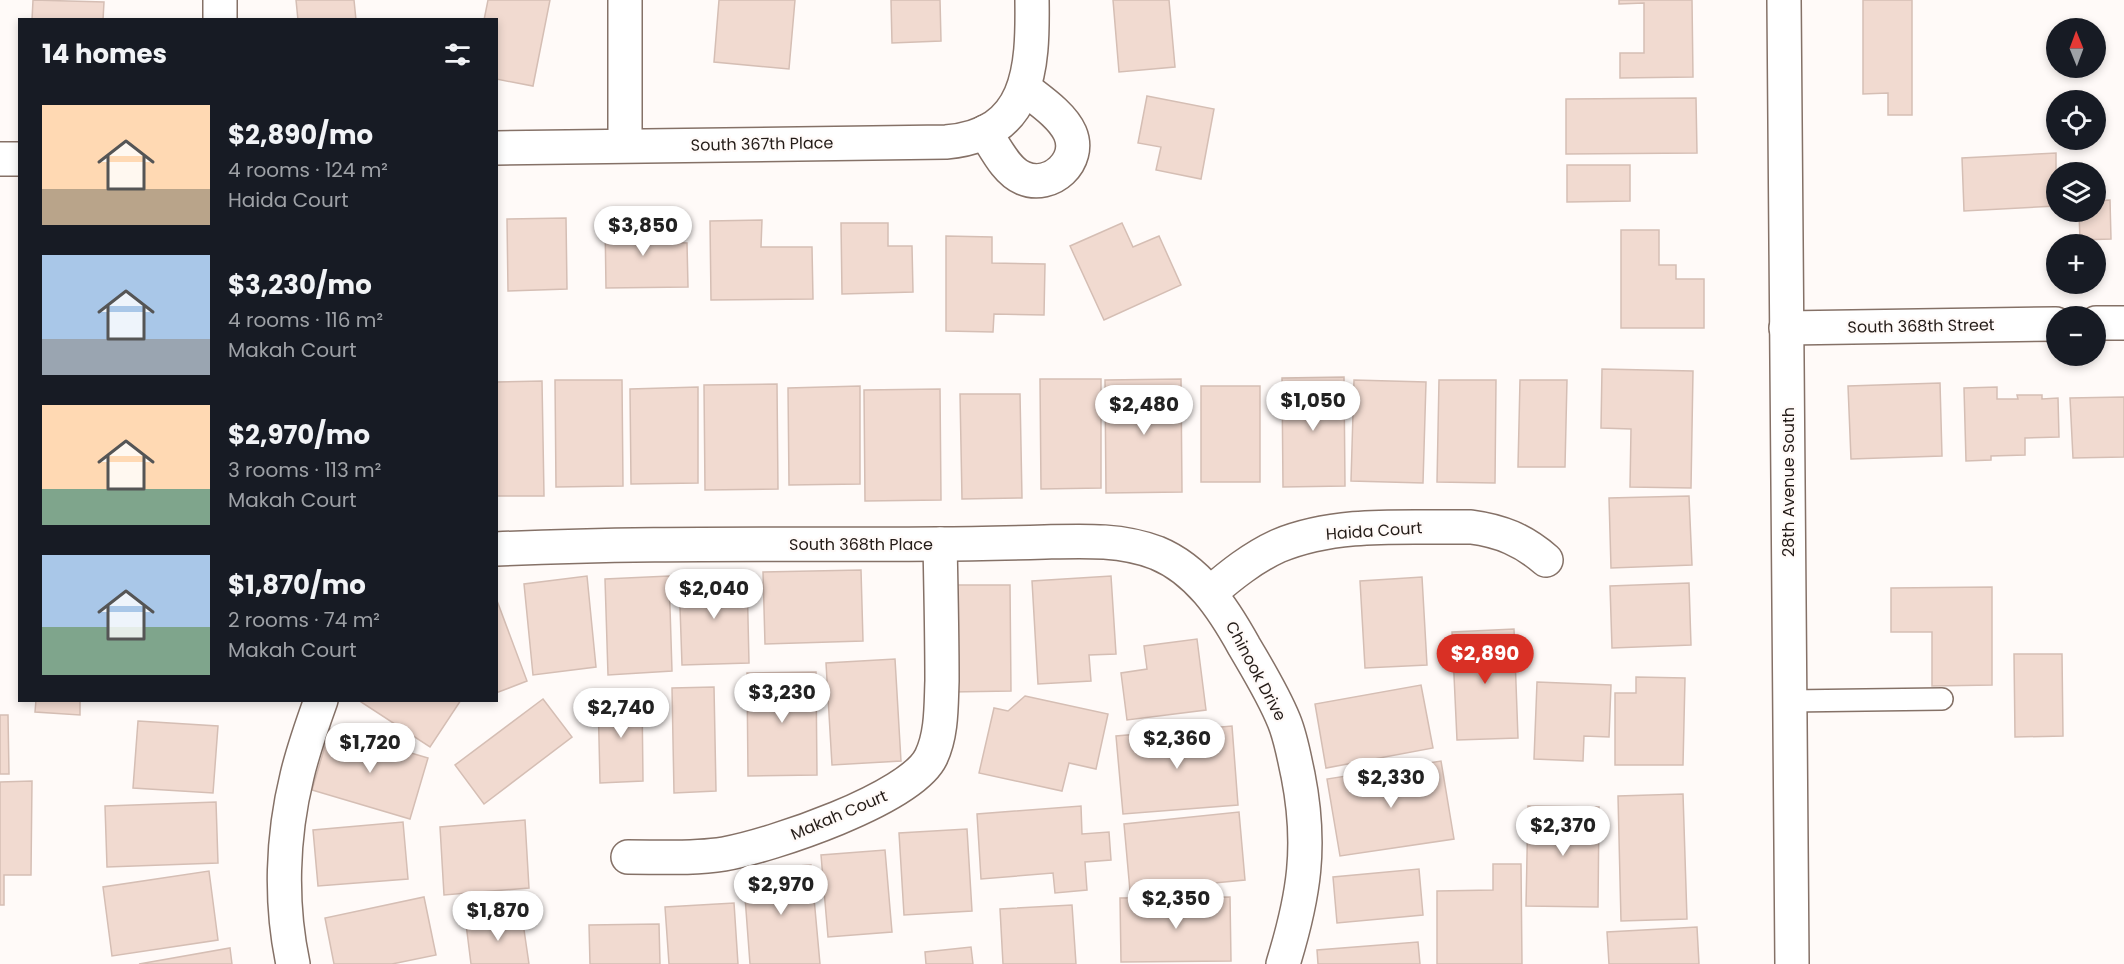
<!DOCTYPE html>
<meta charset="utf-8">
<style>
body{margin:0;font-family:Poppins,sans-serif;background:#20242c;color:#f1f3f6;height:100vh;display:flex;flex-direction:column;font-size:22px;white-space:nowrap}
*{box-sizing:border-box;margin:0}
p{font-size:20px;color:#9ea1a6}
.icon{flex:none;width:33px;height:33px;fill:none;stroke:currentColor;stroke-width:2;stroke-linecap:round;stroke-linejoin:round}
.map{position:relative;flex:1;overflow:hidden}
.side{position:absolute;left:18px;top:18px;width:480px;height:684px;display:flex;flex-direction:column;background:#171b24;border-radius:0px;box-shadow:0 3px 9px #0003}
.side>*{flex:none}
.needle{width:39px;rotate:359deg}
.tools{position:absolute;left:2046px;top:18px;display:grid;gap:12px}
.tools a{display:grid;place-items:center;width:60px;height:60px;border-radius:50%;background:#171b24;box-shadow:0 3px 9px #0003;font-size:30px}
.price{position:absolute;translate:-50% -51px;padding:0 14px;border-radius:21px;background:#fff;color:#222;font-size:20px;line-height:39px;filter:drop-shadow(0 2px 3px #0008)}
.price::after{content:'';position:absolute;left:50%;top:36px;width:18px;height:14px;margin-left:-9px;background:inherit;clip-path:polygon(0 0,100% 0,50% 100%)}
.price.active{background:#d93025;color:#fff}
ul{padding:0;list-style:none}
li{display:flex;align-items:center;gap:18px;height:150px;padding:0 24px}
li span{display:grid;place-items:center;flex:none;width:168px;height:120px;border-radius:0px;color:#555}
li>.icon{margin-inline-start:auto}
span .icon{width:72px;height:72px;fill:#fffc;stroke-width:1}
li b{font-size:26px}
h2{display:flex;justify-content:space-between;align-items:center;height:72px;padding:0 24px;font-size:26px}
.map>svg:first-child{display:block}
.building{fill:#f1dad0;stroke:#d5beb4;stroke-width:1.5}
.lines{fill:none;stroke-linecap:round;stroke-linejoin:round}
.lane-casing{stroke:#857167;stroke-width:24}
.street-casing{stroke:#857167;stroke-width:36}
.secondary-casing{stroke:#857167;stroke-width:36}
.lane{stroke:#fff;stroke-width:21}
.street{stroke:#fff;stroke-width:33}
.secondary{stroke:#fff;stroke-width:33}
.labels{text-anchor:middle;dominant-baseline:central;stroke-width:4.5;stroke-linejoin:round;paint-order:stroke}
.street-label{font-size:16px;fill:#231b17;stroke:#fffaf8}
</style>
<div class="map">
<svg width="2124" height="964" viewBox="0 0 2124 964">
<rect width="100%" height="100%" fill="#fffaf8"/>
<!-- building -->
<g class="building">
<polygon points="33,0 104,2 103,20 32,20"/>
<polygon points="296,0 354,0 356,20 298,20"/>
<polygon points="488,0 550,0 533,86 496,79 496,20 484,20"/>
<polygon points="719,0 795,0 789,69 714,62"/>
<polygon points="891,0 940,0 941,41 892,43"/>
<polygon points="1113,0 1169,0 1175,67 1119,72"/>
<polygon points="1619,0 1692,0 1693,77 1620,78 1620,53 1644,53 1644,3 1619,4"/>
<polygon points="1863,0 1912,0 1912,115 1888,115 1888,93 1863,94"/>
<polygon points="1147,96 1214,109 1201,179 1156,170 1161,147 1138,143"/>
<polygon points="1696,98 1697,153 1566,154 1566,99"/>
<polygon points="2056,153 2056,206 1964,211 1962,158"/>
<polygon points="1567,165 1630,165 1630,201 1567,202"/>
<polygon points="2110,200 2111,239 2080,240 2079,212 2096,212 2096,201"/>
<polygon points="566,218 567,289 508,291 507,219"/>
<polygon points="605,220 659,220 660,242 687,243 688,287 606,288"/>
<polygon points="762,220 761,247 812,247 813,299 711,300 710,221"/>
<polygon points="841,223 888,223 888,246 912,246 913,292 842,294"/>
<polygon points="1122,223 1133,247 1159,236 1181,285 1104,320 1070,246"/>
<polygon points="1621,230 1659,230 1659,265 1676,265 1676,279 1704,279 1704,328 1621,328"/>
<polygon points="946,236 992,237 992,263 1045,264 1044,315 994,314 993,332 946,331"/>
<polygon points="1602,369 1693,371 1691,488 1630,487 1631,429 1601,428"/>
<polygon points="1344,377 1345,486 1283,487 1282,378"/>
<polygon points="1040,379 1101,379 1101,488 1041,489"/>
<polygon points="1181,379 1182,492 1106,493 1105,380"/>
<polygon points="555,380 622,380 623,486 556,487"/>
<polygon points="1354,380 1426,382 1423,483 1351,481"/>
<polygon points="1439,380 1496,380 1495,483 1437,482"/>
<polygon points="1520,380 1567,380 1565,467 1518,467"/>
<polygon points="542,381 544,496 496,496 496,382"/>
<polygon points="1940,383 1942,456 1851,459 1848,386"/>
<polygon points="777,384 778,489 705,490 704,385"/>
<polygon points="860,386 860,484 789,485 788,388"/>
<rect x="1201" y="386" width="59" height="96"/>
<polygon points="698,387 698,483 631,484 630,389"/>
<polygon points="1997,387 1997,399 2018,399 2017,395 2042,395 2042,399 2058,398 2059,437 2025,438 2025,455 1991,456 1991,460 1966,461 1964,388"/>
<polygon points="940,389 941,500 865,501 864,390"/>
<polygon points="960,394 1020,394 1022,498 962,499"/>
<polygon points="2124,397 2124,457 2073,458 2070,398"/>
<polygon points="1689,496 1692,565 1611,568 1609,498"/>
<polygon points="861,570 863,641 765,644 763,572"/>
<polygon points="587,576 596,667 533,675 524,584"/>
<polygon points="669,576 672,671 608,675 605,579"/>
<polygon points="747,576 749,663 682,665 679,578"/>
<polygon points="1111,576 1116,654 1089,655 1091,681 1038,684 1032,581"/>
<polygon points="1422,577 1427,665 1365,668 1360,581"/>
<polygon points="1689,583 1691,645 1612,648 1610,586"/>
<polygon points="951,585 1010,585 1011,691 951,692"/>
<polygon points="1992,587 1992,685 1932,686 1932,632 1891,632 1891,588"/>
<polygon points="496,598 527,681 496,693"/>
<polygon points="1514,629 1518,738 1457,740 1452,632"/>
<polygon points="1197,639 1206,710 1127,720 1121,673 1147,669 1144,646"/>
<polygon points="2014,654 2062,654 2063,736 2015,737"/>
<polygon points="895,659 901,761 832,765 826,663"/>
<polygon points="816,672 817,775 748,776 747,673"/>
<polygon points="1636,677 1685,678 1683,765 1615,765 1615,693 1636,693"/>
<polygon points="1537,682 1611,685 1609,737 1584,736 1583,761 1534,759"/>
<polygon points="1421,685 1433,748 1326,768 1315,704"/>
<polygon points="714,687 716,791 674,793 672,688"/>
<polygon points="642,695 643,781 600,783 598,696"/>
<polygon points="1025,696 1108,714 1096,769 1069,763 1062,791 979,773 994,708 1008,711"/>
<polygon points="543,699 572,737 484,804 455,765"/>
<polygon points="36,700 80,700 80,715 35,712"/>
<polygon points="358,700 461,700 430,747"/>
<polygon points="0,715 8,715 9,774 0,774"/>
<polygon points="138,721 218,726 213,793 133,788"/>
<polygon points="1232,726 1238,805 1123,814 1116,736"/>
<polygon points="330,729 428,758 410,819 312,790"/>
<polygon points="1441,761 1454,839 1340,856 1327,779"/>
<polygon points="32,781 31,875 4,875 4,905 0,905 0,782"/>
<polygon points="1683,794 1687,919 1621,921 1618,796"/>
<polygon points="216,802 218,863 107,867 105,806"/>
<polygon points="1081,806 1082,834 1109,832 1111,860 1085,862 1087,890 1055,893 1053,873 981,879 977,814"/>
<polygon points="1528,806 1599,807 1598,907 1526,906"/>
<polygon points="1239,812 1245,880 1130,891 1124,824"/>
<polygon points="525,820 529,888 444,895 440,827"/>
<polygon points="403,822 408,879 318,886 313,830"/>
<polygon points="967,829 972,911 904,915 899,833"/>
<polygon points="885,850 892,932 828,937 821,855"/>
<polygon points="1493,864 1521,864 1522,964 1437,964 1437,891 1493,890"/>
<polygon points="811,865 820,964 750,964 743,870"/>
<polygon points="1419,869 1423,915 1337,923 1333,877"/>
<polygon points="209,871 218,940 112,956 103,887"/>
<polygon points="424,897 436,955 392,964 334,964 325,918"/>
<polygon points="1230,897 1231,961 1121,962 1120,898"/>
<polygon points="734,903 738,964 669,964 665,907"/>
<polygon points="1072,905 1076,964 1003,964 1000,909"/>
<polygon points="522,916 529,964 471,964 466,924"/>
<polygon points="659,924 660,964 590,964 589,925"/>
<polygon points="1697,927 1699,964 1609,964 1607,932"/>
<polygon points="1418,942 1420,964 1318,964 1317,950"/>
<polygon points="971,947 973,964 926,964 925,952"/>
<polygon points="230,948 232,964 139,964"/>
</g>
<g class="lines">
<!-- lane casing -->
<g class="lane-casing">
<polyline id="lane" points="1789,701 1942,699"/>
</g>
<!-- street casing -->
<g class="street-casing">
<g id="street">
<polyline points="220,20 220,0"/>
<path d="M985,132C995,147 1006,171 1023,178C1051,190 1082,161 1070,133C1062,115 1039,100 1024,88"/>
<polyline points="625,145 625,0"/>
<path d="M496,148L946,142C1030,135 1033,69 1032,0"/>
<polyline points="0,159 20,159"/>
<polyline points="2096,323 2124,323"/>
<polyline points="1786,328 2056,324"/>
<path d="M496,549C644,542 790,545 937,544C973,544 1009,543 1045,542C1082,541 1121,539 1157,553C1198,570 1223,608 1244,646C1258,670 1273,694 1284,721C1291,738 1294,757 1298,775C1312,846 1304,896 1283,964"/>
<path d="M1210,593C1231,575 1252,558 1278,546C1338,521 1408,528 1471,527C1501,531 1523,540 1546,560"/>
<path d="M628,857C660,857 693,859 724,854C770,846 911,799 931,757C942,734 941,706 942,681C942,635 941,590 940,544"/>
<path d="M293,964C280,903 282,837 297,776C303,750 312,725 321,700"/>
</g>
</g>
<!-- secondary casing -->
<g class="secondary-casing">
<polyline id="secondary" points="1784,0 1792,964"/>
</g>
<!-- lane -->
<use href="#lane" class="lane"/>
<!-- street -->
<use href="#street" class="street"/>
<!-- secondary -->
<use href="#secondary" class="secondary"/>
</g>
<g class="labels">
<!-- street labels -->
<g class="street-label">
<text transform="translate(762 144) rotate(-1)">South 367th Place</text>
<text transform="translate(1921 326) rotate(-1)">South 368th Street</text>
<text transform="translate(1788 482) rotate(-90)">28th Avenue South</text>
<text transform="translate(1374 531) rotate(-4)">Haida Court</text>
<text x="861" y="544">South 368th Place</text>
<text transform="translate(1256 671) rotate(62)">Chinook Drive</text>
<text transform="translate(839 815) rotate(-23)">Makah Court</text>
</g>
</g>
</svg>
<div class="tools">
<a><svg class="needle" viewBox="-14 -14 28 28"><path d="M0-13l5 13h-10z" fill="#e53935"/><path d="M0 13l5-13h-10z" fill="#9ea1a6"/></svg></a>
<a><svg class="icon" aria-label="locate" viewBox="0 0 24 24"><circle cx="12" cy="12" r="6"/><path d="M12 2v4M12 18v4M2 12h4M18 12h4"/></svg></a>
<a><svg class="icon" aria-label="layers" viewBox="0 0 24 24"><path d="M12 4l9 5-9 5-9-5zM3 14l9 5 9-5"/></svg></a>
<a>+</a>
<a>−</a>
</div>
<b class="price" style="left:643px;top:257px">$3,850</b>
<b class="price" style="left:1313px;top:432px">$1,050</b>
<b class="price" style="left:1144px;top:436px">$2,480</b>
<b class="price" style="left:714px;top:620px">$2,040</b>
<b class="price active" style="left:1485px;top:685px">$2,890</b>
<b class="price" style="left:782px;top:724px">$3,230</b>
<b class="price" style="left:621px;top:739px">$2,740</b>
<b class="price" style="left:1177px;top:770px">$2,360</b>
<b class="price" style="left:370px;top:774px">$1,720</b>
<b class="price" style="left:1391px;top:809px">$2,330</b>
<b class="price" style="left:1563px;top:857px">$2,370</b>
<b class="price" style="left:781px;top:916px">$2,970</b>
<b class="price" style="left:1176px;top:930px">$2,350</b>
<b class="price" style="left:498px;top:942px">$1,870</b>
<section class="side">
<h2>14 homes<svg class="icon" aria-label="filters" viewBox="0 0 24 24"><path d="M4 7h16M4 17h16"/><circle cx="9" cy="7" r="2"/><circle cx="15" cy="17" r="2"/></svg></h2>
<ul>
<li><span style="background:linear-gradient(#ffd9b3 70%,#b9a48a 0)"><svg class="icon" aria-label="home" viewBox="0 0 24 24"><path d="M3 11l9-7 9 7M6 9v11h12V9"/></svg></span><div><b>$2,890/mo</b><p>4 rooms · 124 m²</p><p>Haida Court</p></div></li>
<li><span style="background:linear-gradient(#a9c7e8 70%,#9aa5b1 0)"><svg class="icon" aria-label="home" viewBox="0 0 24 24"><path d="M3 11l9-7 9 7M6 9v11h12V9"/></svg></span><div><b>$3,230/mo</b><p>4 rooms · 116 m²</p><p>Makah Court</p></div></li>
<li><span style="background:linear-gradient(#ffd9b3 70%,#7fa58c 0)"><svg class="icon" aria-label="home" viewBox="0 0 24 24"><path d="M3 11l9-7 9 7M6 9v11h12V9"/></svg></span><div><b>$2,970/mo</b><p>3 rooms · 113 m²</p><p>Makah Court</p></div></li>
<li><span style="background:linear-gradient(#a9c7e8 60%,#7fa58c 0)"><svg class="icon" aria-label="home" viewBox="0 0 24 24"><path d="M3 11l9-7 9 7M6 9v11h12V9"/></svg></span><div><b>$1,870/mo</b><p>2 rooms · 74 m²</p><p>Makah Court</p></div></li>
</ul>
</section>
</div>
